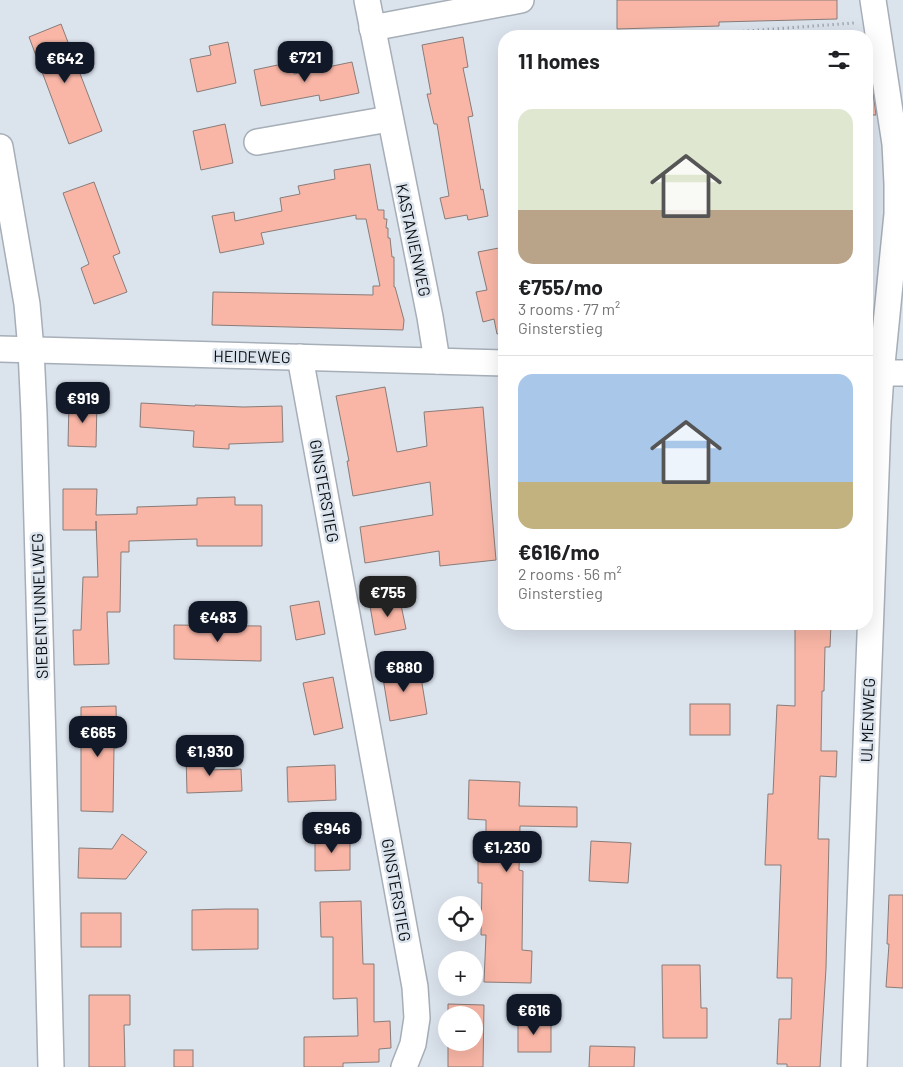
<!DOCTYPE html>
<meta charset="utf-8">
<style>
body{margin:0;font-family:Barlow,sans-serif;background:#f6f6f6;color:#202124;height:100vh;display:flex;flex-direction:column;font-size:19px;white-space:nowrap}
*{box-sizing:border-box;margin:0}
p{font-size:16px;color:#757577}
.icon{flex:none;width:28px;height:28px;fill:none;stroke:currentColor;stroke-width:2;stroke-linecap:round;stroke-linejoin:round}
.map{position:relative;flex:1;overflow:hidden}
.panel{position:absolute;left:498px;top:30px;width:375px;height:600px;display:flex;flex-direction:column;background:#fff;border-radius:20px;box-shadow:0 5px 20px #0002}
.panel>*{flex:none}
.controls{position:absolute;left:438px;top:896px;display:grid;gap:10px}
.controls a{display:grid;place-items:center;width:45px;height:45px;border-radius:50%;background:#fff;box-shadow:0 5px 20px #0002;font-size:25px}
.price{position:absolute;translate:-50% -42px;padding:0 11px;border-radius:10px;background:#111827;color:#fff;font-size:16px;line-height:32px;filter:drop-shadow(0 1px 2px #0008)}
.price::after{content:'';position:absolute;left:50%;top:30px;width:15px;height:11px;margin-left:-8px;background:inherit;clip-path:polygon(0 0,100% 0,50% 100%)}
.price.active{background:#222;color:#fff}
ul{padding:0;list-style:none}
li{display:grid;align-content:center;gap:10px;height:265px;padding:0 20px}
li+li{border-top:1px solid #e0e0e0}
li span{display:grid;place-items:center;height:155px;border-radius:15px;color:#555}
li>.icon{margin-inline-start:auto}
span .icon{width:90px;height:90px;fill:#fffc;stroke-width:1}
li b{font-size:21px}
h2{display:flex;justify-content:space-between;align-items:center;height:60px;padding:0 20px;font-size:21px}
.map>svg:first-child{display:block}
.building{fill:#f9b6a6;stroke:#897c79}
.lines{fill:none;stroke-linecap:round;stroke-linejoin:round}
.street-casing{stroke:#a6aeb7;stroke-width:28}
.path{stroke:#888e95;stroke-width:3;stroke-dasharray:1 4;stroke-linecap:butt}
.street{stroke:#fff;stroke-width:25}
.labels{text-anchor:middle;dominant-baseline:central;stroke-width:5;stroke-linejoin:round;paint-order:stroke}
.street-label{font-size:16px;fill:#090c0f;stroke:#dbe3ed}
</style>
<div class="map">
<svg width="903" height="1067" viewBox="0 0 903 1067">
<rect width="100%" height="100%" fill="#dbe3ed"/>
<!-- building -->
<g class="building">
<polygon points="617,0 837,0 837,19 719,22 719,26 617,29"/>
<polygon points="61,24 102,131 69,144 29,37"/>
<polygon points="463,37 468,67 463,68 473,116 468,117 481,190 483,189 488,216 468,220 467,215 445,219 440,198 449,196 437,124 434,124 427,94 431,94 422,45"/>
<polygon points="228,42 236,83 197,92 190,59 211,55 209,46"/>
<polygon points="292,62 294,74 352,62 359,93 320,101 319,95 261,106 254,70"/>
<polygon points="873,92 876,115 866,115 866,93"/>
<polygon points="225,124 233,163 201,170 193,131"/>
<polygon points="370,164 378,210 384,210 384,219 387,219 386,228 388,228 388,238 390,238 392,257 394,257 394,287 395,287 404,320 403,330 212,325 213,292 373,295 373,286 380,286 366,219 356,219 356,215 261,233 264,244 220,253 212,216 234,212 235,221 282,211 280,198 300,194 298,186 335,179 334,170"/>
<polygon points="94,182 120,253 113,256 127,292 94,304 81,268 89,264 63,193"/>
<polygon points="504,247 504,333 497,334 494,319 483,322 476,292 487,290 478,252"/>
<polygon points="385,387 397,452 427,446 424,412 483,407 496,560 440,566 439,551 365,563 360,527 433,515 430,482 353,496 347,461 349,461 336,396"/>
<polygon points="69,401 97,401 96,447 68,446"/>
<polygon points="141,403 195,406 195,405 243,407 282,406 283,442 229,444 229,449 193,447 194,431 140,427"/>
<polygon points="63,489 97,489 96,515 137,514 137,507 197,505 197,498 235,497 235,505 262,505 262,546 197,546 197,539 129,541 129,552 121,552 120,612 107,612 109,664 74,665 73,630 81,630 83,577 98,577 96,521 96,530 63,530"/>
<polygon points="400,600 406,629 375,635 370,606"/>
<polygon points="319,601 325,634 296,640 290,606"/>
<polygon points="795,624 831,624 830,647 825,647 824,691 822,691 821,751 837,751 836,777 820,776 818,839 829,839 826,968 820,1067 787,1067 787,1064 777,1064 779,1019 791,1019 792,978 777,978 781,865 765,865 768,794 773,794 777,705 795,706"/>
<polygon points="174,625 261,626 261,661 174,659"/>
<polygon points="419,665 427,714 390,721 382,672"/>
<polygon points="333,677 343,728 314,735 303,683"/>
<rect x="690" y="704" width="40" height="31"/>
<polygon points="116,706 117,748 114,748 113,812 81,811 81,707"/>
<polygon points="207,754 209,770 241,769 242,791 187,793 186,755"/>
<polygon points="335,765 336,800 288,802 287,767"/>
<polygon points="469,780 520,782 519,806 577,807 577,827 520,826 519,870 523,871 522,950 532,951 531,983 484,982 486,935 481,935 482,883 478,883 478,859 486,859 486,820 468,819"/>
<polygon points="122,834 147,852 126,879 78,878 79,848 112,849"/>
<polygon points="315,837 350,837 350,870 315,871"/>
<polygon points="591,841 631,843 628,883 589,881"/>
<polygon points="889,895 903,895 903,988 886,987 889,944 887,944"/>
<polygon points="361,901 363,964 374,964 374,1022 390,1021 391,1048 379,1049 379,1062 343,1063 343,1067 304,1067 304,1037 358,1036 357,998 333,999 333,937 321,937 320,902"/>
<polygon points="225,909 258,909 258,949 192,950 192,910"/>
<rect x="81" y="913" width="40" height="34"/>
<polygon points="662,965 700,965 701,1008 707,1008 707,1038 663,1038"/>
<polygon points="89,995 130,995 130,1025 124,1025 125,1067 89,1067"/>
<polygon points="448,1004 484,1005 483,1067 448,1067 448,1042 474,1042 474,1015 448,1015"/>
<rect x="518" y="1021" width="33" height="31"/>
<polygon points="590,1046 635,1047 634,1067 589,1067"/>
<rect x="174" y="1050" width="19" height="17"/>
</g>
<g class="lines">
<!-- street casing -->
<g class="street-casing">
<g id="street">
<polyline points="367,0 430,317 437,361"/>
<polyline points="372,28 521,0"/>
<polyline points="257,142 389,119"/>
<polyline points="0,147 27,304 31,350 34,414 43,743 51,1067"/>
<polyline points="0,349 504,363"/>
<polyline points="300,357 415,987 417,1018 413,1044 404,1067"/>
<polyline points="866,373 903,373"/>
<polyline points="854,1067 878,420 881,374 897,214 897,184 895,144 873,0"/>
</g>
</g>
<!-- path -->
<polyline class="path" points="678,36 854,23"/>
<!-- street -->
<use href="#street" class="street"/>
</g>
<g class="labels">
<!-- street labels -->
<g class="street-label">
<text transform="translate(414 240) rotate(78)">KASTANIENWEG</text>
<text transform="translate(252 356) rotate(1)">HEIDEWEG</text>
<text transform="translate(325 491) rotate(80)">GINSTERSTIEG</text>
<text transform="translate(39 606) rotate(-92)">SIEBENTUNNELWEG</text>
<text transform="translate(867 720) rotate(-88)">ULMENWEG</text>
<text transform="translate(397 890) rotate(80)">GINSTERSTIEG</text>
</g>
</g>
</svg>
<div class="controls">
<a><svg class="icon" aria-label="locate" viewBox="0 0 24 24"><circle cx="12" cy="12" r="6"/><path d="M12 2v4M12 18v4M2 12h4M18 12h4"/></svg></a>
<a>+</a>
<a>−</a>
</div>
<b class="price" style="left:305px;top:83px">€721</b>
<b class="price" style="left:65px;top:84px">€642</b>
<b class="price" style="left:83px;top:424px">€919</b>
<b class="price active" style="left:388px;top:618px">€755</b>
<b class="price" style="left:218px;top:643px">€483</b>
<b class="price" style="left:404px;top:693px">€880</b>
<b class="price" style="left:98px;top:758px">€665</b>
<b class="price" style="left:210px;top:777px">€1,930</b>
<b class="price" style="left:332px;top:854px">€946</b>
<b class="price" style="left:507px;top:873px">€1,230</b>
<b class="price" style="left:534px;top:1036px">€616</b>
<section class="panel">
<h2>11 homes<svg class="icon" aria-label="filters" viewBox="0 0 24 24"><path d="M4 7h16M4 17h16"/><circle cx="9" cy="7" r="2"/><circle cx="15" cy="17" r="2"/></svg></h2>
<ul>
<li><span style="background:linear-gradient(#dfe7d0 65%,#b9a48a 0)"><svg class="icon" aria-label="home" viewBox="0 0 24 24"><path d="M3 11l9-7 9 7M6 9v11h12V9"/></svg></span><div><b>€755/mo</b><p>3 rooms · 77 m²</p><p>Ginsterstieg</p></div></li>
<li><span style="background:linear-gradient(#a9c7e8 70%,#c2b280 0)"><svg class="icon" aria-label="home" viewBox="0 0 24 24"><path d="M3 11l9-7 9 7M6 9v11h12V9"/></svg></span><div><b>€616/mo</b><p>2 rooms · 56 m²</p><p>Ginsterstieg</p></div></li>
</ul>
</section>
</div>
